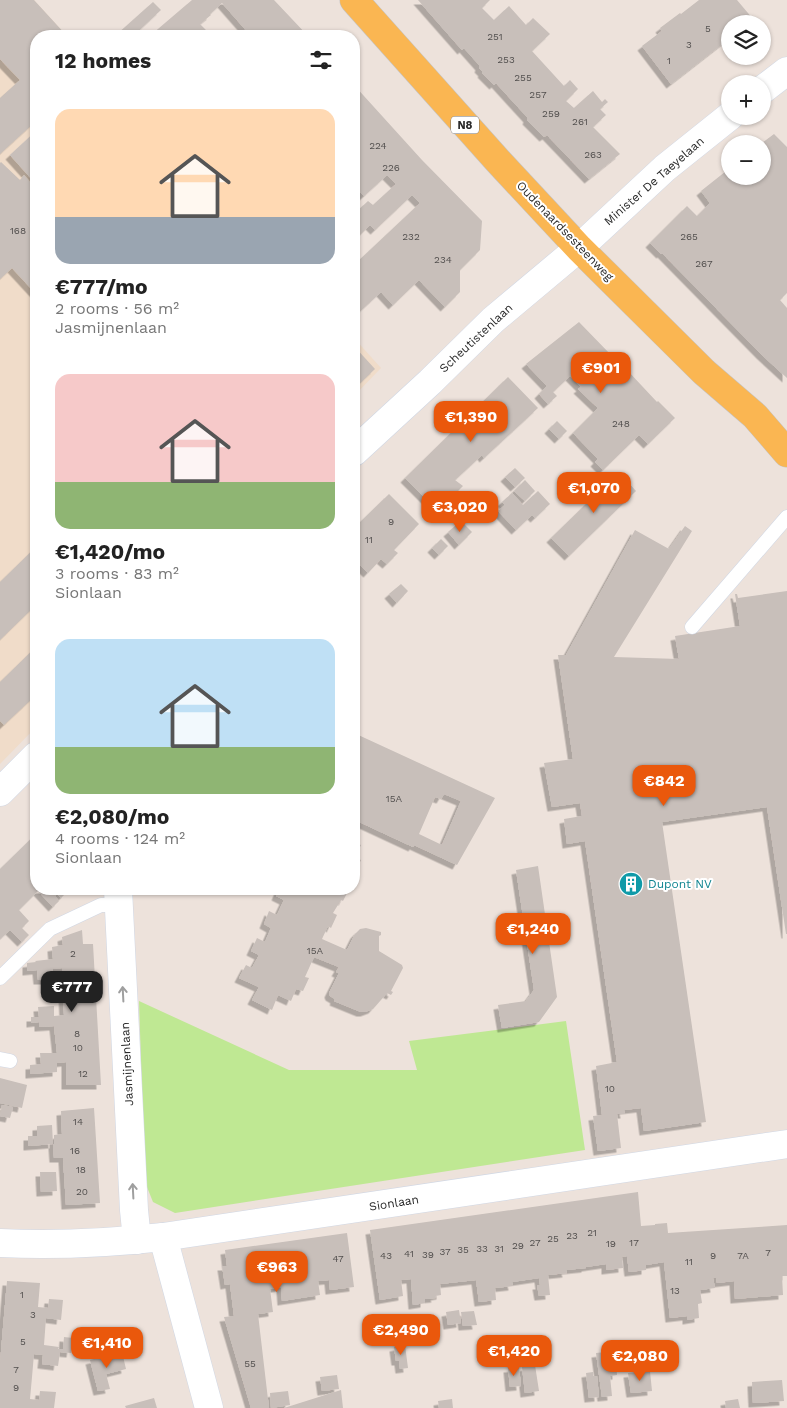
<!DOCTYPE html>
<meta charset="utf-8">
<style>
body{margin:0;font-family:"Work Sans",sans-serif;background:#f2f2f2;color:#222;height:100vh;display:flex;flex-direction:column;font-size:19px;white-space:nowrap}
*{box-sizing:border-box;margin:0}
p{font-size:16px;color:#767676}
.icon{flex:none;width:28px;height:28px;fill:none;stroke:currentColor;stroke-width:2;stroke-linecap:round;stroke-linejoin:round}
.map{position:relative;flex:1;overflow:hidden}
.sheet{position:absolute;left:30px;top:30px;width:330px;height:865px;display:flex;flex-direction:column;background:#fff;border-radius:20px;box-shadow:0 1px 4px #0004}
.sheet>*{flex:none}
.tools{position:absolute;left:721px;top:15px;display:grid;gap:10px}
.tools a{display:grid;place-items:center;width:50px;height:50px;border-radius:50%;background:#fff;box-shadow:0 1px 4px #0004;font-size:25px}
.price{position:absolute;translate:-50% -42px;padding:0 11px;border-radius:10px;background:#ea580c;color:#fff;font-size:16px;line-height:32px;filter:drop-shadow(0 1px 2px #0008)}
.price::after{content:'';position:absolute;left:50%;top:30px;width:15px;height:11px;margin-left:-8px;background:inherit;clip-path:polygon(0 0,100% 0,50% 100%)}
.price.current{background:#222;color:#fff}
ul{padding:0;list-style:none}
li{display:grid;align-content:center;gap:10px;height:265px;padding:0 25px}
li span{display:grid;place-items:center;height:155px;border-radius:15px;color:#555}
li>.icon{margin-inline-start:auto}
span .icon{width:90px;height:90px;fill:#fffc;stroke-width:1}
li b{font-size:21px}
h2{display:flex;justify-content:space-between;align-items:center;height:60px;padding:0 25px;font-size:21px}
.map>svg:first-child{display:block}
.education{fill:#f0dcc9}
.green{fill:#bfe893}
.building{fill:#c8bfba;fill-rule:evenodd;filter:url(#shadow)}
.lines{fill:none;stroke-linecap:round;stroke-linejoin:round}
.lane-casing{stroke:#d0d7e4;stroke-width:15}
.street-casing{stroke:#d0d7e4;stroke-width:29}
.primary-casing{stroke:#c3c3c3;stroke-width:29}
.lane{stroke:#fff;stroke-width:14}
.street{stroke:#fff;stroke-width:28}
.primary{stroke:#fab652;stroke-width:28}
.oneway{stroke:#9f9f9f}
.labels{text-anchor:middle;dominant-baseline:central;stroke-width:4;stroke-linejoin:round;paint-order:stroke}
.number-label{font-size:10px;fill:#524f4e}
.shield{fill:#fff;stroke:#6a6a6a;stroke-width:1}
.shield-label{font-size:11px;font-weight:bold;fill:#2a2a2a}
.street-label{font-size:12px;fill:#2a2a2a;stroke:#fff}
.culture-label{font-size:12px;fill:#0d838f;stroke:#fff;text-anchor:start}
</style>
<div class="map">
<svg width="787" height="1408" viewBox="0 0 787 1408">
<defs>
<filter id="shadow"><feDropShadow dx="-4.5" dy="4.5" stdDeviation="0" flood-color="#0004"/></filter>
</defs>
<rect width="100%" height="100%" fill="#ede2db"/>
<!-- education -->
<g class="education">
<polygon points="0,0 34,0 67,36 36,36 36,131 10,155 36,184 36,727 0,764"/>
<polygon points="354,338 381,368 354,396"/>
</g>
<!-- green -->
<polygon class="green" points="139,1001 289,1070 417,1070 409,1041 566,1021 585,1150 175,1213 153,1202 145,1182"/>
<!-- building -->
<g class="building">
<polygon points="0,0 34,0 67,36 36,36 36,121 0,154 0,98 20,80 0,59"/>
<polygon points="192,0 274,0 308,36 251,36 222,3 210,14 211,15 200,24 209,33 206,36 152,36 151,35"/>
<polygon points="418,0 490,0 482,8 494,20 509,6 526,25 533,18 550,34 532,51 564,86 570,80 578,89 566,101 574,108 593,91 602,102 605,99 608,102 600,109 606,115 593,127 620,154 589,179 547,135 544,137 527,120 528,118 496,83 494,85 482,73 483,72 479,68 480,66 464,48 462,50"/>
<polygon points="699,0 737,0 753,19 747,24 730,24 730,38 671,84 642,46 662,31 660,28 680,13 681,14"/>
<polygon points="153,2 161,10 133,36 115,36"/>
<polygon points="354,85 422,160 482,221 480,250 460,270 460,292 445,307 419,280 393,305 381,292 354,317 354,265 420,203 412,195 375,230 370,225 359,236 354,230 354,214 368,201 373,205 396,184 387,175 364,196 354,186"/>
<polygon points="36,131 36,152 33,155 36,159 36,184 10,155"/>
<polygon points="774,134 787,147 787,293 780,300 787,308 787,378 761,354 662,253 661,254 650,243 687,206 697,216 710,203 701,191 730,168 730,176 762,176 762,143"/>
<polygon points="1,162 20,180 24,175 36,189 36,294 12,268 0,279 0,163"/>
<polygon points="579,322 612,356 613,355 657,402 658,401 675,418 648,444 639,435 603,470 595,462 598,459 573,433 598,408 578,389 581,387 570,376 553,392 557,396 548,404 539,394 547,386 526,364"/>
<polygon points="354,346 375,369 354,389"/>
<polygon points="508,377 538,408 484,458 482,455 455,480 463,486 438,511 405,478"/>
<polygon points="557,421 567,431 559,439 549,429"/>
<polygon points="515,468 525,478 515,487 505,477"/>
<polygon points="619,472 636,491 569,556 551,538"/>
<polygon points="525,480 535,491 525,501 514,491"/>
<polygon points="538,491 550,504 535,518 532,515 516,530 498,511 505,505 502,502 512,493 523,505"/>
<polygon points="389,494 419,524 394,550 398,553 387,564 381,559 368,573 354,559 354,528"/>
<polygon points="461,521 472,532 459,545 448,532"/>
<polygon points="685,526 692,531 614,657 679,659 675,636 740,626 735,594 737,594 738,598 787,591 787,934 786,934 767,807 662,822 706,1122 644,1131 641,1108 624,1110 625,1114 617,1114 621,1148 598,1151 593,1116 602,1115 596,1066 617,1062 585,841 567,844 564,819 582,816 580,803 552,807 544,763 573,759 558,655 566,655 635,530 669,549"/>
<polygon points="441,539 448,546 439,555 432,548"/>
<polygon points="36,547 36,605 0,640 0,582"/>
<polygon points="401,584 408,591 397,603 389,594"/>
<polygon points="36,647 36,695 4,725 0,721 0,682"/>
<path d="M354,733L495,798L457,865L414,845L413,847L355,820L354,823ZM444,794L461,801L442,845L419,834L435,797L441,799Z"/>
<polygon points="36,834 36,889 62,889 66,893 61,898 57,894 55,896 59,901 53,907 38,891 19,910 29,921 22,928 29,935 22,942 10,930 0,939 0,869"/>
<polygon points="354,842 361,845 355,857 361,860 355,873 354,873"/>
<polygon points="538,866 557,997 539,1022 502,1028 498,1005 526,1001 534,990 516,870"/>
<polygon points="279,889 349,889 343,901 341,900 333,913 337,915 331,928 328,926 322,939 347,950 355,934 360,929 366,928 381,932 381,935 379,936 379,951 402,965 403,968 391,991 393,992 391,995 387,993 373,1009 365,1012 361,1012 334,1001 335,999 330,996 329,993 339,973 336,972 339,967 314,957 305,977 309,978 303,991 296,989 291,1001 278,995 272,1010 252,1000 259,987 239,978 246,965 252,968 259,955 251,951 257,938 265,942 271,928 264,924 269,911 277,915 284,900 276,896"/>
<polygon points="82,930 83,944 93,944 101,1085 66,1085 66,1062 57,1063 57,1072 30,1074 30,1065 41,1064 40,1053 57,1053 54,1026 39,1027 39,1022 31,1023 31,1017 39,1017 38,1007 54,1006 54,1016 64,1015 62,968 53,969 53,980 38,980 37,970 27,971 27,963 36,962 35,961 53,959 52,947 63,945 62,937"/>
<polygon points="0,1078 27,1085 22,1108 0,1103"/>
<polygon points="2,1105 13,1107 10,1118 0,1116"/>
<polygon points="94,1108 100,1203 66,1205 63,1158 54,1158 53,1144 54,1144 54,1135 62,1134 61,1111"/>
<polygon points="52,1125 53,1144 28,1146 28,1136 37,1136 37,1126"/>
<polygon points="40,1172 56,1172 57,1191 41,1192"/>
<polygon points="638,1192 641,1226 655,1225 655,1224 667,1223 668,1233 787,1225 787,1276 782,1276 783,1295 735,1299 734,1281 717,1283 716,1278 713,1278 715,1288 700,1290 702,1303 698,1304 699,1318 687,1320 687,1316 670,1318 664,1262 646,1265 646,1270 629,1272 627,1256 622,1257 623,1268 606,1270 606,1264 586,1267 586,1268 566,1270 567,1273 548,1275 550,1295 539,1296 537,1285 540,1285 539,1278 512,1282 513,1286 495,1288 496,1300 479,1302 476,1280 440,1284 441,1295 435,1296 436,1298 425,1299 425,1303 413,1305 411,1279 401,1280 403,1296 380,1300 370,1230"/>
<polygon points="347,1233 354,1287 330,1290 329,1280 318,1281 320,1295 282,1301 281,1287 270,1289 273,1312 258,1314 269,1408 251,1408 224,1317 234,1316 230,1284 225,1285 222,1266 227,1266 225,1250"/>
<polygon points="7,1281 40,1283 38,1307 48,1308 49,1299 63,1300 61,1320 46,1318 44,1345 59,1347 58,1349 63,1349 64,1337 73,1338 71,1353 60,1352 58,1366 42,1364 43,1355 34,1354 32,1377 30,1399 39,1400 40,1391 56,1392 54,1408 0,1408 0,1363"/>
<polygon points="459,1310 461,1323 448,1325 446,1312"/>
<polygon points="474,1311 477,1325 463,1326 461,1312"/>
<polygon points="405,1345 408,1368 400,1369 399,1361 396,1361 394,1347"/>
<polygon points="615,1351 617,1375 610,1376 612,1396 602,1397 596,1353"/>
<polygon points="122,1352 126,1369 106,1374 110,1389 98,1391 90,1360"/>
<polygon points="535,1365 539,1391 525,1393 522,1367"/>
<polygon points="519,1367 521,1386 510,1387 508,1368"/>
<polygon points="650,1371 652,1391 631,1393 628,1373"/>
<polygon points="593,1372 593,1376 597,1376 599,1397 589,1398 586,1373"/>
<polygon points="337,1375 339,1389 322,1391 320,1377"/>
<polygon points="782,1380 784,1401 753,1403 752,1382"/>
<polygon points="341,1390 343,1408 284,1408"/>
<polygon points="288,1391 290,1405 271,1408 270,1393"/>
<polygon points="154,1398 157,1408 126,1408 125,1406"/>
<polygon points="452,1399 453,1408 439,1408 438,1401"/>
<polygon points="738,1399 740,1408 726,1408 725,1401"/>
</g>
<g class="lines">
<!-- lane casing -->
<g class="lane-casing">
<g id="lane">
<polyline points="692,627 787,517"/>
<polyline points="0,978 50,929 101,905 119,905"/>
<polyline points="0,1059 10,1061"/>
</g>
</g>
<!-- street casing -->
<g class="street-casing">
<g id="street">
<polyline points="762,90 787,71"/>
<polyline points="354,452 430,382 493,320 579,248 665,168 730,116"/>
<polyline points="0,792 36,756"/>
<polyline points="118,889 134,1210 137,1240"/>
<polyline points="163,1237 209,1408"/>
<path d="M0,1243C55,1246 108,1243 163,1237L787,1144"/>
</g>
</g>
<!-- primary casing -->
<g class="primary-casing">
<polyline id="primary" points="354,0 498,161 579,248 704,372 755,416 787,453"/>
</g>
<!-- lane -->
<use href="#lane" class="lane"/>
<!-- street -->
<use href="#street" class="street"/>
<!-- primary -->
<use href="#primary" class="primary"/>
</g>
<!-- one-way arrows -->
<defs><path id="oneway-shaft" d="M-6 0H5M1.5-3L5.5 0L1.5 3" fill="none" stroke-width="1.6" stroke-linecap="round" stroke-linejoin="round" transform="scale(1.25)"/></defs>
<g class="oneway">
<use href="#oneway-shaft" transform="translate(123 994) rotate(-93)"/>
<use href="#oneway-shaft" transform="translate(133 1191) rotate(-93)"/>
</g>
<!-- icons -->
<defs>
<g id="building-disc" transform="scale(1.25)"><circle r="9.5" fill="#0f9aa8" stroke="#fff"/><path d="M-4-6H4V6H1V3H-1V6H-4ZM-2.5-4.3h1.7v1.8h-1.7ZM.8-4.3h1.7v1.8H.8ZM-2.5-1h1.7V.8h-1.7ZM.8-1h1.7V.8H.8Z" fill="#fff"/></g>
</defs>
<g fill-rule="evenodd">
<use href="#building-disc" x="631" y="884"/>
</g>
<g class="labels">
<!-- number labels -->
<g class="number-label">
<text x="708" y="28">5</text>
<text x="495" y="36">251</text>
<text x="689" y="44">3</text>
<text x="506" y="59">253</text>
<text x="669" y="60">1</text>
<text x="523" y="77">255</text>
<text x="538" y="94">257</text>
<text x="551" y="113">259</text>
<text x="580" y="121">261</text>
<text x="378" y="145">224</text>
<text x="593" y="154">263</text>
<text x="391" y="167">226</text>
<text x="18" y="230">168</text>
<text x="411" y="236">232</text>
<text x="689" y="236">265</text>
<text x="443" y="259">234</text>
<text x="704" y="263">267</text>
<text x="621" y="423">248</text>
<text x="391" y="521">9</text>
<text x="369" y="539">11</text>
<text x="394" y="798">15A</text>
<text x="315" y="950">15A</text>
<text x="73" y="953">2</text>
<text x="77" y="1033">8</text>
<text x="78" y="1047">10</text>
<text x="83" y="1073">12</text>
<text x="610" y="1088">10</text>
<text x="78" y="1121">14</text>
<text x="75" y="1150">16</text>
<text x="81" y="1169">18</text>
<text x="82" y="1191">20</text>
<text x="592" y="1232">21</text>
<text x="572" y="1235">23</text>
<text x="553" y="1238">25</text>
<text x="535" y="1242">27</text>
<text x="634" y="1242">17</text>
<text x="611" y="1243">19</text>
<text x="518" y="1245">29</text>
<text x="482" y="1248">33</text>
<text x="499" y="1248">31</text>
<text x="463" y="1249">35</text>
<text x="445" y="1251">37</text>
<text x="768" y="1252">7</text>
<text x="409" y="1253">41</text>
<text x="428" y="1254">39</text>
<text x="386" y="1255">43</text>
<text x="713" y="1255">9</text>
<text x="743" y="1255">7A</text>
<text x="338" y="1258">47</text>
<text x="689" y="1261">11</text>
<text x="675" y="1290">13</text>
<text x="22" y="1294">1</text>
<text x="33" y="1314">3</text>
<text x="23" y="1341">5</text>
<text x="250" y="1363">55</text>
<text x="16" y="1369">7</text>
<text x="16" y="1387">9</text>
</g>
<!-- shield labels -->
<rect class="shield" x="451" y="116.5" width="28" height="17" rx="4"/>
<g class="shield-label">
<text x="465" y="125">N8</text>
</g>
<!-- street labels -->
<g class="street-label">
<text transform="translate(654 181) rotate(-41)">Minister De Taeyelaan</text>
<text transform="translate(565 231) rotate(46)">Oudenaardsesteenweg</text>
<text transform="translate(476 338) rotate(-43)">Scheutistenlaan</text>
<text transform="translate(127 1064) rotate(-93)">Jasmijnenlaan</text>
<text transform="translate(394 1203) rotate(-9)">Sionlaan</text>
</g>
<!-- culture labels -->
<g class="culture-label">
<text x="648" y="884">Dupont NV</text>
</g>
</g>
</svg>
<div class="tools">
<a><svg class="icon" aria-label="layers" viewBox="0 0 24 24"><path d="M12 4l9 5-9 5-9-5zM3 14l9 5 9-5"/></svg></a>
<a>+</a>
<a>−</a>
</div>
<b class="price" style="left:601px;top:394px">€901</b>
<b class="price" style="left:471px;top:443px">€1,390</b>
<b class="price" style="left:594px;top:514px">€1,070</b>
<b class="price" style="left:460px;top:533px">€3,020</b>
<b class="price" style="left:664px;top:807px">€842</b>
<b class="price" style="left:533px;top:955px">€1,240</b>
<b class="price current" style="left:72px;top:1013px">€777</b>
<b class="price" style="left:277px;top:1293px">€963</b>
<b class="price" style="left:401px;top:1356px">€2,490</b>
<b class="price" style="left:107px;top:1369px">€1,410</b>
<b class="price" style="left:514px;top:1377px">€1,420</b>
<b class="price" style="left:640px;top:1382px">€2,080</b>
<section class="sheet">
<h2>12 homes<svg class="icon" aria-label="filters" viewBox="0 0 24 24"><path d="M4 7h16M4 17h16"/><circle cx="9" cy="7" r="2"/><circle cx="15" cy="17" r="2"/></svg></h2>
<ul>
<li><span style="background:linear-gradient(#ffd9b3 70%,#9aa5b1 0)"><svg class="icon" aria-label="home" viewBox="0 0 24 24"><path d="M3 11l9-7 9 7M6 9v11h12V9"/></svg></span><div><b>€777/mo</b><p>2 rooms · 56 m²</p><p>Jasmijnenlaan</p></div></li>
<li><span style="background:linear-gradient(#f6c9c9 70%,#8fb573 0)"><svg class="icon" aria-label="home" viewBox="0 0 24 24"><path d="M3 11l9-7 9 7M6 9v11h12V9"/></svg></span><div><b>€1,420/mo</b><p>3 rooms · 83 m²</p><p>Sionlaan</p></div></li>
<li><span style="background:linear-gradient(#bfe0f5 70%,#8fb573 0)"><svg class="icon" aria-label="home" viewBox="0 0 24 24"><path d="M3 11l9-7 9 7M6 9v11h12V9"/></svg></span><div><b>€2,080/mo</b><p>4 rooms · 124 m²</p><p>Sionlaan</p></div></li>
</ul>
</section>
</div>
